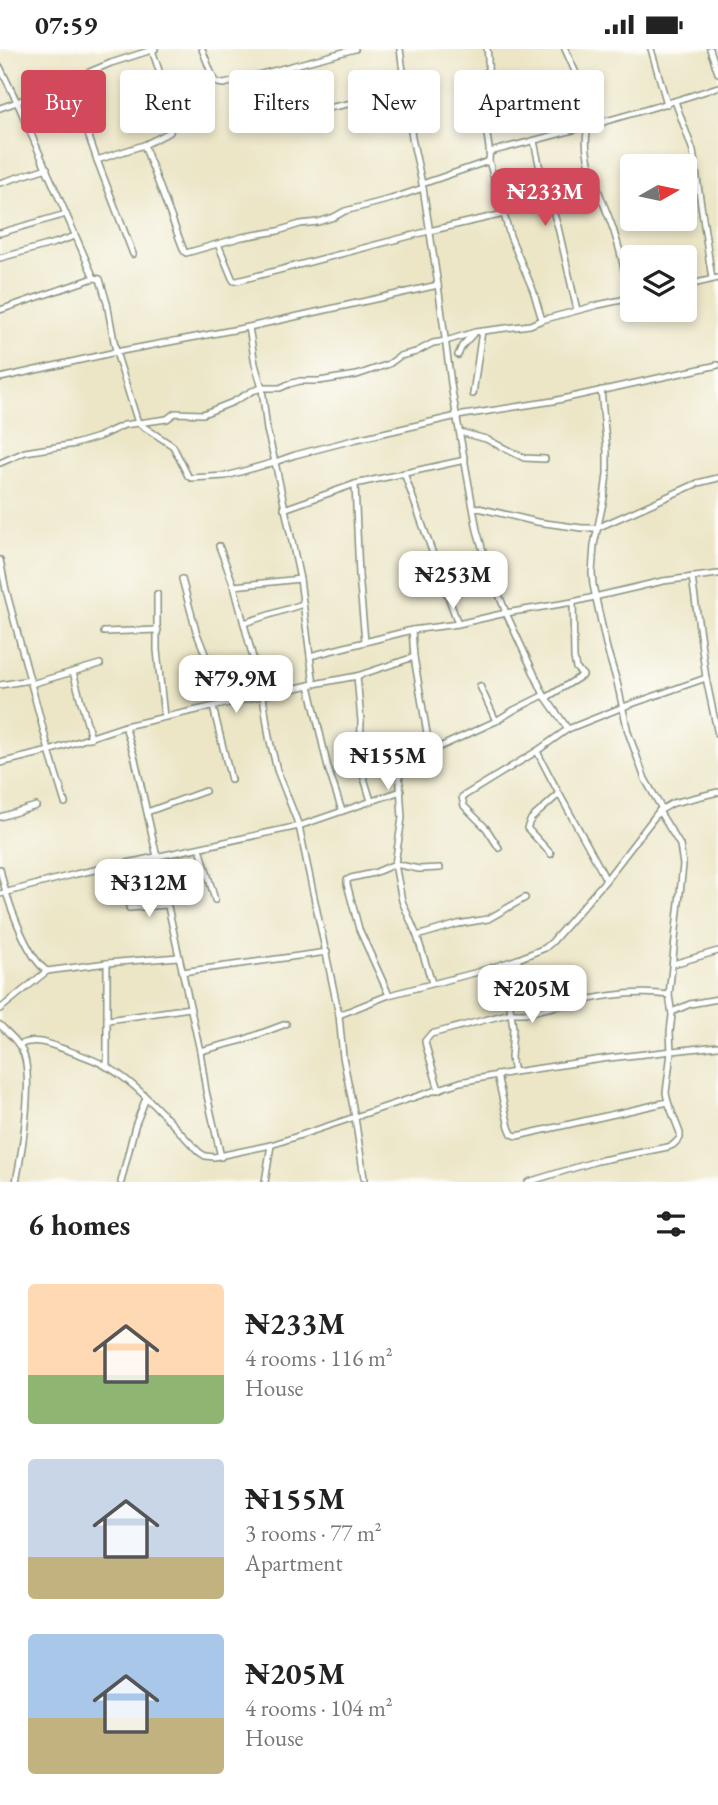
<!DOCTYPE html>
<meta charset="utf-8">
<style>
body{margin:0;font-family:"EB Garamond",serif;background:#f2f2f2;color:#222;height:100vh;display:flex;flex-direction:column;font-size:26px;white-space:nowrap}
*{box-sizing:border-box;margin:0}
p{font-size:23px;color:#767676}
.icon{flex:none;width:38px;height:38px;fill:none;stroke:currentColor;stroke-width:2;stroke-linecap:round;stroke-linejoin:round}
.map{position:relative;height:1133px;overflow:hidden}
.sheet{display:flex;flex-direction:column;background:#fff;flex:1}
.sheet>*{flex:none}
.hud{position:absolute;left:21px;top:21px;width:677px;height:63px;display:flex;gap:14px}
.needle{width:46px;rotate:81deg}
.buttons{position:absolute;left:620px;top:105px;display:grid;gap:14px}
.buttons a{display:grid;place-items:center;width:77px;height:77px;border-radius:7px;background:#fff;box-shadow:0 4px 10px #0003;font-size:35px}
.price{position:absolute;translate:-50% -60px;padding:0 16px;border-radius:14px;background:#fff;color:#222;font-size:23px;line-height:46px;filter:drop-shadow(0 2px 4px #0008)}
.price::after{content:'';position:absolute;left:50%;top:42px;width:21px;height:16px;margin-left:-10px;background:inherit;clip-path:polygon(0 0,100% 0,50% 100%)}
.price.selected{background:#d1495b;color:#fff}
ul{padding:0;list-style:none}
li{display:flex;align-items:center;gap:21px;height:175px;padding:0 28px}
li span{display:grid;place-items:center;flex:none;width:196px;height:140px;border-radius:7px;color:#555}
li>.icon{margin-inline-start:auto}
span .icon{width:84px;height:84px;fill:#fffc;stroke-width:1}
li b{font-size:30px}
h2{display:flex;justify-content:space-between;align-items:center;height:84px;padding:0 28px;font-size:30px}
.chip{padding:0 24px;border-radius:7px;background:#fff;box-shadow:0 4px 10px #0003;font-size:24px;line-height:63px}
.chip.selected{background:#d1495b;color:#fff}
.status{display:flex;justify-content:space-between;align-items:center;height:49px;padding:0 35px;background:#fff;direction:ltr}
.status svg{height:19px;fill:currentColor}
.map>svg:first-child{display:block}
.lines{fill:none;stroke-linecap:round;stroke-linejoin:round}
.minor-casing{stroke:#86927e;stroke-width:8}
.minor{stroke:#fff;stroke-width:5}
</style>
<div class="status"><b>07:59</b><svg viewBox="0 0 49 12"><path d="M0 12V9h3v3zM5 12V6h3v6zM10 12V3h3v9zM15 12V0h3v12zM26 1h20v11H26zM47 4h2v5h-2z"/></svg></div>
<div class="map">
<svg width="718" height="1133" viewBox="0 0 718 1133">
<rect width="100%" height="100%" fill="#fdfcf7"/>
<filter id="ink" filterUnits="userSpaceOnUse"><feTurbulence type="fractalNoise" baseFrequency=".0143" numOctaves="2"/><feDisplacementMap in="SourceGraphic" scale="14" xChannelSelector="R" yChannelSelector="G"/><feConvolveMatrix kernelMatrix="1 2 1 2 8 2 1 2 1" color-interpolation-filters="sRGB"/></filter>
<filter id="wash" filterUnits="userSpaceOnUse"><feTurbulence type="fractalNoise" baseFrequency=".00686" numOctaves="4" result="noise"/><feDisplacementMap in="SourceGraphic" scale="28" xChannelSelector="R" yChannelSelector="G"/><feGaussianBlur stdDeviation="1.57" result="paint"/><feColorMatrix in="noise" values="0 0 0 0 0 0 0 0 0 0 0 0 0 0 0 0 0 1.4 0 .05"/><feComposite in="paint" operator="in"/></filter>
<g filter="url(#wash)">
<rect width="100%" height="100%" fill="#ece6c7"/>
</g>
<g filter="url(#ink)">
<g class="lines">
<!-- minor casing -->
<g class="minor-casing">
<g id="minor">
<polyline points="202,0 214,31 218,34 224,35 355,0"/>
<polyline points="400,0 412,89 423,139 438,236 452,342 477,481 485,509 506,564 573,553 663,532 718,525"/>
<polyline points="565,0 579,31 604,73"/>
<polyline points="651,0 667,55"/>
<polyline points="710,0 718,24"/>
<polyline points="0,18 17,53 111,14 155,0"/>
<polyline points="66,32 81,65 97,111 144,96 170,83 171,77 163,33 152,1"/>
<polyline points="675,52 693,102 712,230"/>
<polyline points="0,59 17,53 94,229 100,230 107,254 116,303 138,374 124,376 98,388 75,395 25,403 0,414"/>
<path d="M589,77C577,105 607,157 615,186C622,207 626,228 630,249"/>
<polyline points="238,78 357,53 406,41"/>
<polyline points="534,92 540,120 558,178 577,261"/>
<polyline points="144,96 184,202 186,204 242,188 278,182 300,175 318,173 334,168 345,162 391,150 423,139"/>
<path d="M490,103C567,83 643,63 718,38"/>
<polyline points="97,111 133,205"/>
<polyline points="0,134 47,119"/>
<path d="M422,135L489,112C491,98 486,86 485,73C485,48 491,25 487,0"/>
<polyline points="0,184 66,165"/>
<polyline points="218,195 232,229 234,232 237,232 429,182 504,165"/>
<polyline points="0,209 55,194 75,187"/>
<polyline points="684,237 718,229"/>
<polyline points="0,261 94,229"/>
<polyline points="542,271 598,256 631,249"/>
<polyline points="458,306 462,297 473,285"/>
<polyline points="0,329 116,303 249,278 438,236"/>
<polyline points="601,341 607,402 607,425 604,449 594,496 592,524 593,536 607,600 617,633 628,683 645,730 662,760"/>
<polyline points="473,345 482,282"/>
<polyline points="138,374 167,370 175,364 203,365 233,353 252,342 262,339 280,339 289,335 300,332 319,332 357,326 389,315 400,307 416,303 433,294 446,292 475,283 530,276 542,271 533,241 510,187 489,112"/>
<polyline points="138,374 173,397 188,427 191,429 226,427 275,413 267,381 262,339 255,315 249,278"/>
<polyline points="460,383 486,390 524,409 545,410"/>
<polyline points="404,424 458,575"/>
<polyline points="355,435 359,526 365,592"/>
<polyline points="474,458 537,473 582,479 597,479 698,434 718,429"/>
<polyline points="284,460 355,435 465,411"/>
<polyline points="219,497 234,537 263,647 269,688 277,721 299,777 339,966 343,1008 355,1068 364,1129"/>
<polyline points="0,511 6,541 49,702 0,714"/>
<polyline points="692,528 706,629 718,686"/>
<polyline points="182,530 196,582 211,620 227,655"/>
<polyline points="234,537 300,530"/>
<polyline points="157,545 157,601 164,668"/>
<polyline points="244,574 303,555"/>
<polyline points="412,581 414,608 430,702"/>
<polyline points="104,583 158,581"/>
<polyline points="310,607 300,530 275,413 295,406 357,390 457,367 553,352 718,316"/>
<polyline points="73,623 91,689"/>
<polyline points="357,627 361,672 360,707 361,719 371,752"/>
<path d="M706,629L623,658L568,680L537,702C558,746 584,787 606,831L659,762L673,754L718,743"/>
<polyline points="31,635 100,615"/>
<polyline points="314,635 310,607 412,581 458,575 506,564 544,646 568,680"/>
<polyline points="0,636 30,631"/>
<polyline points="309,636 328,719 342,762"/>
<polyline points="480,637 496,672"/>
<polyline points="546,649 583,626 576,619 574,609 573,553"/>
<polyline points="213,658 231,731"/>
<polyline points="125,677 135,710 157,808 200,1002 206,1042 221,1108"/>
<polyline points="65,754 49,702 125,677 314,635 357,627 414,608"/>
<polyline points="147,763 205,742"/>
<polyline points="0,768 36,757"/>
<polyline points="200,799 215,851"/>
<polyline points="499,799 486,779 464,757 462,748 537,702"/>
<polyline points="551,805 527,779 531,770 558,746"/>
<path d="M0,820C5,845 26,908 47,922"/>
<polyline points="606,831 552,893 545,899 518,910 517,929 510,957 513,979 511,1009 514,1023 609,1009 718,997"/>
<polyline points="0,845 76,825 299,777 401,742"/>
<polyline points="129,859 167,856"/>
<polyline points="417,887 458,875 488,870 525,849"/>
<polyline points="107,914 107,1018"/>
<polyline points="673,915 718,902"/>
<polyline points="182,923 327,903"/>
<polyline points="432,934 417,887 402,852 395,815 402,769 399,720 405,714 496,672 514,661 544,646"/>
<polyline points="389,946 359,880 347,835 347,831 351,829 374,824 395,815 419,820 440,819"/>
<polyline points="0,960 47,922 107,914 178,908"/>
<polyline points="672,963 690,955 718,950"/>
<polyline points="339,966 389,946 478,923 518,910"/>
<polyline points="108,971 190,959"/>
<path d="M0,976C9,985 20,994 24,1006C33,1034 22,1103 16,1133"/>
<path d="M19,996C34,989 46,994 61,999C81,1006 103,1013 120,1026C147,1045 175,1079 199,1103L205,1107L214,1108L271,1096L460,1033L514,1023"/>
<polyline points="200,1002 243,991 286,975"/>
<polyline points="497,1026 509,1078 512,1085 517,1087 668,1053"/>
<path d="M439,1041L426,997L425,992L431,985L511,964H526C573,954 621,939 669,946"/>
<polyline points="121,1133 135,1077 146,1049"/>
<polyline points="265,1133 271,1096"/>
<polyline points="528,1133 597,1112 668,1098 673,1096 680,1089 680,1084 668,1053 666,1044 671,1003 670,983 672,966 669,946 683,816 680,796 659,762"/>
</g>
</g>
<!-- minor -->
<use href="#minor" class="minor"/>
</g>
</g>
</svg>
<div class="buttons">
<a><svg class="needle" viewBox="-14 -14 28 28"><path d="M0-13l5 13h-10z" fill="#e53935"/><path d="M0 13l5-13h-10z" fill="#767676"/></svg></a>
<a><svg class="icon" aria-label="layers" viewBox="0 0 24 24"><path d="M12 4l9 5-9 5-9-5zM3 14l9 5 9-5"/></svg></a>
</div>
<b class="price selected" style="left:545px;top:179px">₦233M</b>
<b class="price" style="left:453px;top:562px">₦253M</b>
<b class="price" style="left:236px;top:666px">₦79.9M</b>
<b class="price" style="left:388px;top:743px">₦155M</b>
<b class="price" style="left:149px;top:870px">₦312M</b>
<b class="price" style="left:532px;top:976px">₦205M</b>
<div class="hud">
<a class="chip selected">Buy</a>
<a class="chip">Rent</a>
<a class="chip">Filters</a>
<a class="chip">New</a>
<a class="chip">Apartment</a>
</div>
</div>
<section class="sheet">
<h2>6 homes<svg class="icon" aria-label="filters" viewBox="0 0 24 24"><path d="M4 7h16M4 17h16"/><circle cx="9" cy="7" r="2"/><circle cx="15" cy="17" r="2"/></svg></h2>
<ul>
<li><span style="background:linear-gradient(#ffd9b3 65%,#8fb573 0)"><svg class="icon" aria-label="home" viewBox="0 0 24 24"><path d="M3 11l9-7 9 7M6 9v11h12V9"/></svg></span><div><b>₦233M</b><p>4 rooms · 116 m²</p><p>House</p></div></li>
<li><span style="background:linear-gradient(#c9d6e8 70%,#c2b280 0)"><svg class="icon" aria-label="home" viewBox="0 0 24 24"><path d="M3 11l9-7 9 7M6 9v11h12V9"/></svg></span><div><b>₦155M</b><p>3 rooms · 77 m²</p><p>Apartment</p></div></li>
<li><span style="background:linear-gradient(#a9c7e8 60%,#c2b280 0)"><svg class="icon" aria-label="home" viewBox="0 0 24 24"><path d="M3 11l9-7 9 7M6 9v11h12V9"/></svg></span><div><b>₦205M</b><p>4 rooms · 104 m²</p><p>House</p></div></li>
</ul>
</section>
